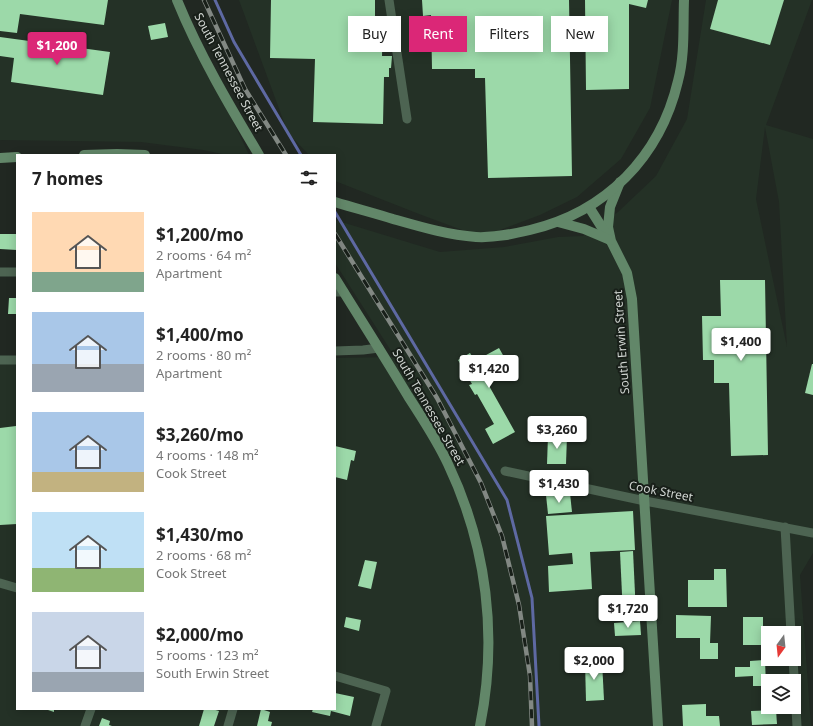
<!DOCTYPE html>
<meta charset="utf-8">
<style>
body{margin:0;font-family:"Noto Sans",sans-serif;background:#f6f6f6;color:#222;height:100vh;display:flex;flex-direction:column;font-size:15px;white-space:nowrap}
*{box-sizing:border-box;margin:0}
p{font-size:13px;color:#767676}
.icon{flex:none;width:22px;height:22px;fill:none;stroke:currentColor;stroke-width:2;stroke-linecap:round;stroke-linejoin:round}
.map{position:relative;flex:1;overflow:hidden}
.panel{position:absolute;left:16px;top:154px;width:320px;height:556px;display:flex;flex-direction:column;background:#fff;border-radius:0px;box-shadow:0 2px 10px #0003}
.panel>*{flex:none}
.banner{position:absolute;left:348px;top:16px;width:380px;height:36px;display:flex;gap:8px}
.needle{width:26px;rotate:195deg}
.controls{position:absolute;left:761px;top:626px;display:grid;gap:8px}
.controls a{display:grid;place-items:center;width:40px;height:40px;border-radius:0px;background:#fff;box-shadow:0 2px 10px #0003;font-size:20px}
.price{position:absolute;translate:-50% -34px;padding:0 9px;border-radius:4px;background:#fff;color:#222;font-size:13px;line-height:26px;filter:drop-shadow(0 1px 2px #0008)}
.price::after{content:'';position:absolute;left:50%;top:24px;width:12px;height:9px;margin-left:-6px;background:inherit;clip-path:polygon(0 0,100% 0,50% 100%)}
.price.active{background:#db2777;color:#fff}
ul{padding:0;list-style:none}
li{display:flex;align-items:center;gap:12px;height:100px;padding:0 16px}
li span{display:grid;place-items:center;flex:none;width:112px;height:80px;border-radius:0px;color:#555}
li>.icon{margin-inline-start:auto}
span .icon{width:48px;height:48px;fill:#fffc;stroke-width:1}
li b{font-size:17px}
h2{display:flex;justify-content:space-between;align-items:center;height:48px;padding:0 16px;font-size:17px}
.pill{padding:0 14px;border-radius:0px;background:#fff;box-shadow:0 2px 10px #0003;font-size:14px;line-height:36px}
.pill.active{background:#db2777;color:#fff}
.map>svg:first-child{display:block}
.built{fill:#243126;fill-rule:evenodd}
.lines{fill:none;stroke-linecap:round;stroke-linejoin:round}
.stream{stroke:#5e69a3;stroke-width:3}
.building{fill:#9cd9a9}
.street{stroke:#4d6452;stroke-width:9}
.secondary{stroke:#628769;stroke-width:10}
.rail-casing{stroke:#828883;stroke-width:4.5}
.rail{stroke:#181f19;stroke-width:3;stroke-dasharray:9;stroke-linecap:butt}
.labels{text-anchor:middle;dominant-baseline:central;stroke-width:4;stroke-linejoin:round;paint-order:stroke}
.street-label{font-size:12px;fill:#d0d5d1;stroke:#181f19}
</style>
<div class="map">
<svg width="813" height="726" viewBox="0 0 813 726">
<rect width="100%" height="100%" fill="#212822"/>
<!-- built -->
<g class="built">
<polygon points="0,0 176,0 249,155 227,155 203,150 141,142 0,140"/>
<polygon points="239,0 672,0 650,108 621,159 577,197 540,215 481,237 419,214 335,181 335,155 309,155 288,133"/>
<path d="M706,0H812L766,125L813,139V553L800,575L811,726H0V361H17V709H335V358L395,357L335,263V220L440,252L504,247L558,237L583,236L618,212L656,176L687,119ZM765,127L779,202L787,347L756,199ZM768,633H794V659H768ZM768,681H794V707H768Z"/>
</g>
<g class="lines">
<!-- stream -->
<g class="stream">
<polyline points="215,0 234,42 301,155"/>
<polyline points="335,212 507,500 532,598 539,726"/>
</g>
</g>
<!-- building -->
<g class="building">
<polygon points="0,0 108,0 104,25 20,14 17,33 0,31"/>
<polygon points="271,0 375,0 375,16 383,16 382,56 392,56 391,68 389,68 389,77 384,77 383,124 313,122 315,59 270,58"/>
<polygon points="422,0 569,0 572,176 488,178 485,78 475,78 475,69 432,69 431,15 423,16"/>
<polygon points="585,0 648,0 646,8 629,4 629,89 586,90"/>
<polygon points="718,0 784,0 770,45 710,29"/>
<polygon points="165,23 168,37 151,40 148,26"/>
<polygon points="0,37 110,52 103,95 11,82 14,58 0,56"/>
<polygon points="0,234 17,234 17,250 0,249"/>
<polygon points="720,280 765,280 768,455 731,456 729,383 714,383 714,360 703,360 702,316 721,316"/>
<polygon points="9,298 17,298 17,314 8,314"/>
<polygon points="499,348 512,371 488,384 515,432 493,444 485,429 494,424 477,394 475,395 469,385 472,384 458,360 470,353 475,361"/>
<polygon points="812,364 813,364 813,395 805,393"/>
<polygon points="16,426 17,524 0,525 0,428"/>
<polygon points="548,436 567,436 566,464 547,464"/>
<polygon points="335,446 356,451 354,461 351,460 347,480 335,477"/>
<polygon points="570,493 572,512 548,514 546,495"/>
<polygon points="633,511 635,550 590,552 592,589 549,592 548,566 573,564 572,553 549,555 546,516"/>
<polygon points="633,551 636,615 623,615 620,552"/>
<polygon points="365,560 377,562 371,589 358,586"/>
<polygon points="714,569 726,569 727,607 688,607 688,580 714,580"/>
<polygon points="676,615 711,616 710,643 718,643 718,659 700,659 700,638 676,638"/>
<polygon points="346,617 361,620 359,631 344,627"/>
<rect x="743" y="617" width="20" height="28"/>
<polygon points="640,621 641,635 615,636 614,623"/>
<polygon points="607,649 608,660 592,661 591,651"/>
<polygon points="765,660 766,686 753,686 753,676 735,677 735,667 750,667 750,661"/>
<polygon points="602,661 604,700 586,701 585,662"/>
<polygon points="335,693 354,697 350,716 331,711 330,716 312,712 313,709 335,709"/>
<polygon points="706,704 706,716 719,716 720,726 683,726 682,705"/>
<polygon points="45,709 54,709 54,712"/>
<polygon points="204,709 212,709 219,711 214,726 199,726"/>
<polygon points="261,709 270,712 268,721 272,722 271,726 257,726"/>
<polygon points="776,710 777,724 752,725 751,711"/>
<polygon points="102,718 110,721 109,725 112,726 99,726"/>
</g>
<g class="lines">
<!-- street -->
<g class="street">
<polyline points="389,0 407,119"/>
<polyline points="1,272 17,272"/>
<polyline points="335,292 344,292"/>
<polyline points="335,351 363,350 379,348"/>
<polyline points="0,360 17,360"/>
<polyline points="505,471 645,501 813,533"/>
<polyline points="785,527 791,633"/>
<polyline points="0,583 17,588"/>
<polyline points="793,659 797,726"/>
<polyline points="335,676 386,691 376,726"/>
<polyline points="85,726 91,709"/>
<polyline points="228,726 233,709"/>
</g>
<!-- secondary -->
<g class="secondary">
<path d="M177,0C199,54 229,105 259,155"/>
<polyline points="84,155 117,154 145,155"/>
<polyline points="0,158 17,157"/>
<polyline points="620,182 610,207 608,227 611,241 627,273 632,299 658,726"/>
<path d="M335,202C354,208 374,213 393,219C421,227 448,235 476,237C495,238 513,234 530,230C606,212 660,157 678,81C685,55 683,27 684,0"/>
<polyline points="589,207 608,237"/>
<polyline points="558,222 584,229 610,240"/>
<path d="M335,278C359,317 384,356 408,396C422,418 437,440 448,464C487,546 498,637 480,726"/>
</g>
<!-- rail casing -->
<g class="rail-casing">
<g id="rail">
<polyline points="204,0 245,89 286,155"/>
<polyline points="335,234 437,398 481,483 502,536 519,605 530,676 532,726"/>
</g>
</g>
<!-- rail -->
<use href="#rail" class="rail"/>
</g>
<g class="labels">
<!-- street labels -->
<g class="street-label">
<text transform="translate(229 72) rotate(62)">South Tennessee Street</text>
<text transform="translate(621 342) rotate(-94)">South Erwin Street</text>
<text transform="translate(429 407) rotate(60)">South Tennessee Street</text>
<text transform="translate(661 491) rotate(11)">Cook Street</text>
</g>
</g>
</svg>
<div class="controls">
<a><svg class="needle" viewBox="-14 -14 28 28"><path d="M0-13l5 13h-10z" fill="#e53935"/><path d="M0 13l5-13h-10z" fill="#767676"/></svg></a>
<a><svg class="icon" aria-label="layers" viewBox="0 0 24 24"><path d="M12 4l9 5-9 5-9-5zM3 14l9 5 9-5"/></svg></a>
</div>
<b class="price active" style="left:57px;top:66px">$1,200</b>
<b class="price" style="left:741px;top:362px">$1,400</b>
<b class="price" style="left:489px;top:389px">$1,420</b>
<b class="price" style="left:557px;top:450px">$3,260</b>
<b class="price" style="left:559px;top:504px">$1,430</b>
<b class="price" style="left:628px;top:629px">$1,720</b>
<b class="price" style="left:594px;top:681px">$2,000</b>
<div class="banner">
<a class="pill">Buy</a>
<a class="pill active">Rent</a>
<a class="pill">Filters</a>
<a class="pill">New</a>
</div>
<section class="panel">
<h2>7 homes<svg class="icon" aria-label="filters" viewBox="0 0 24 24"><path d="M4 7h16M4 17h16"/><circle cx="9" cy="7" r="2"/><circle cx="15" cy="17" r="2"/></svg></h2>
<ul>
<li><span style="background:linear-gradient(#ffd9b3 75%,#7fa58c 0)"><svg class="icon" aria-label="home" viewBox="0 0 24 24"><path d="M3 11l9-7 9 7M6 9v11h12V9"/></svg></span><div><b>$1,200/mo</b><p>2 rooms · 64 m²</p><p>Apartment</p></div></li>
<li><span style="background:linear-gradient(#a9c7e8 65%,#9aa5b1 0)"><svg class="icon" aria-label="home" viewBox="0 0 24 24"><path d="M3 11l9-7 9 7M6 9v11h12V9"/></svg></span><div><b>$1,400/mo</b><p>2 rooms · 80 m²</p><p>Apartment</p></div></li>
<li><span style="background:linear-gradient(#a9c7e8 75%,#c2b280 0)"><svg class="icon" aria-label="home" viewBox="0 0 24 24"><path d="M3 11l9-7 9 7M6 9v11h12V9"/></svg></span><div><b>$3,260/mo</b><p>4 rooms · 148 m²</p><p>Cook Street</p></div></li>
<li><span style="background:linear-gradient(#bfe0f5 70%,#8fb573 0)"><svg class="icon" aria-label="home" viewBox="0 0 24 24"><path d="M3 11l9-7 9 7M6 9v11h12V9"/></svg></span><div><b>$1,430/mo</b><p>2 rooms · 68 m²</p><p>Cook Street</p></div></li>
<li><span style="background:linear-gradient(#c9d6e8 75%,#9aa5b1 0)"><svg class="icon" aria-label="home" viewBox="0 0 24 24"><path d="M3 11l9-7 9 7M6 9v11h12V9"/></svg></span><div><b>$2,000/mo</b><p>5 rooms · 123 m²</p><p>South Erwin Street</p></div></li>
</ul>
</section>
</div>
